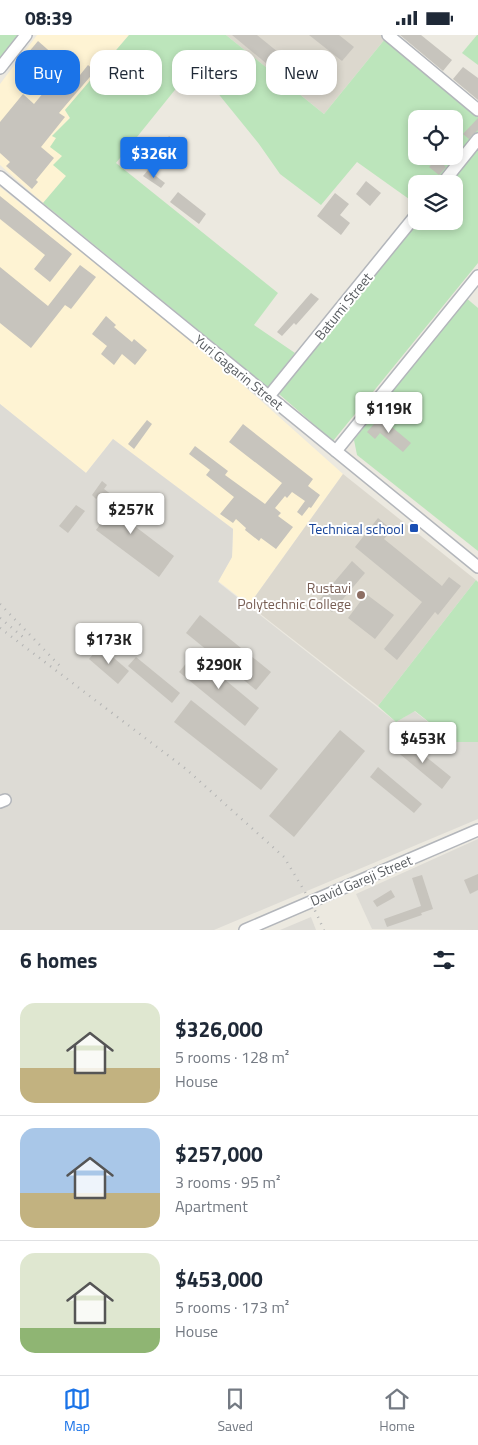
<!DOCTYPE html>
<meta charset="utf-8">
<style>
body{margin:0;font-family:"Titillium Web",sans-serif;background:#f2f2f3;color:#1f2937;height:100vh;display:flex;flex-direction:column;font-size:19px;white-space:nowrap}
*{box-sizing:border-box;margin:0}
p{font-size:16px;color:#747a83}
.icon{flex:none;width:28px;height:28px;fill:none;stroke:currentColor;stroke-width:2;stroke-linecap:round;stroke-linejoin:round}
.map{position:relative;height:895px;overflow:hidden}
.drawer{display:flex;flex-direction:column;background:#fff;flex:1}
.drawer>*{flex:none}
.banner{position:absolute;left:15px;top:15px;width:449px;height:45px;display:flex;gap:10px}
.buttons{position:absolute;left:408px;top:75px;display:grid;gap:10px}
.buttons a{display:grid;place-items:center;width:55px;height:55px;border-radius:10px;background:#fff;box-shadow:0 2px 8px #0003;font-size:25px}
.price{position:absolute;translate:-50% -42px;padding:0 11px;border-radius:5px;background:#fff;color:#222;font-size:16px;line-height:32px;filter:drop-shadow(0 1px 2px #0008)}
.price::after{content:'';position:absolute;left:50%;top:30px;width:15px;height:11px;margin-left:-8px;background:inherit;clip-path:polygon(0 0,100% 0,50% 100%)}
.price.on{background:#1a73e8;color:#fff}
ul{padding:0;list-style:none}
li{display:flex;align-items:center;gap:15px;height:125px;padding:0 20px}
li+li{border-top:1px solid #e0e1e3}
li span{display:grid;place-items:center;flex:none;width:140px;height:100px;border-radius:15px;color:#555}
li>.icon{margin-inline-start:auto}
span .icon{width:60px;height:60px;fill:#fffc;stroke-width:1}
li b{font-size:21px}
h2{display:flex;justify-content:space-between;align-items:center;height:60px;padding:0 20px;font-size:21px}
.pill{padding:0 18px;border-radius:15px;background:#fff;box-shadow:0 2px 8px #0003;font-size:18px;line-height:45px}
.pill.on{background:#1a73e8;color:#fff}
.status{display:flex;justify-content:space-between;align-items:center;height:35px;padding:0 25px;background:#fff;direction:ltr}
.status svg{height:14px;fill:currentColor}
.dock{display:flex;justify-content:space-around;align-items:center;height:70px;border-top:1px solid #e0e1e3;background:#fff;font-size:14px;color:#747a83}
.dock a{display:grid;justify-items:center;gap:2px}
.dock .on{color:#1a73e8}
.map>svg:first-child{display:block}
.commercial{fill:#fef3d3}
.industrial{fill:#dddbd5}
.education{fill:#dcd8ce}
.green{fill:#bce5bb;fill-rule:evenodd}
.building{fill:#c7c4bd}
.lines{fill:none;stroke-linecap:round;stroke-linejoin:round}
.minor-casing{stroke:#b3b6bb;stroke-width:14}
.minor{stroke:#fff;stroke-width:11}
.rail{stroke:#b2b3b3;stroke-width:2.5;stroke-dasharray:1 6;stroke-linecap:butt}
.transit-dot{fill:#1a4fb4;stroke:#fff;stroke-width:2}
.education-dot{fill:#8d6e63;stroke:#fff;stroke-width:2}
.labels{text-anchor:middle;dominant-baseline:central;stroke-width:4;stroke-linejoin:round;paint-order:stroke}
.street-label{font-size:14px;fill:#595d61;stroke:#fff}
.transit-label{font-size:14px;fill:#164399;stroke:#fff;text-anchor:end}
.education-label{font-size:14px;fill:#785e54;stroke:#fff;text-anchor:end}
</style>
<div class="status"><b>08:39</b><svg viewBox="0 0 49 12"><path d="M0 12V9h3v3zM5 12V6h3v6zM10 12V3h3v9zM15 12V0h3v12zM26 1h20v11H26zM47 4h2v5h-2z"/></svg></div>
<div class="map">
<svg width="478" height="895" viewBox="0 0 478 895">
<rect width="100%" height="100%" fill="#ece9e0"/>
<!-- commercial -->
<g class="commercial">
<polygon points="37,0 129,0 65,75 70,83 52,101 56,103 63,121 66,141 43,168 0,130 0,49"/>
<polygon points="0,152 204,315 343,439 249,570 218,546 232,522 233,494 113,404 86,438 0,369"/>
</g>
<!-- industrial -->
<g class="industrial">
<polygon points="0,369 86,438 113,404 233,494 232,522 218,547 396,687 414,676 454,707 478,707 478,784 214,895 0,895"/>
<polygon points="478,804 478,895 372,894 356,859"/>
<polygon points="311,882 316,895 280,895"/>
</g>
<!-- education -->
<g class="education">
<polygon points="226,0 381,0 385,4 324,79"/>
<polygon points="343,439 476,545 378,671 249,570"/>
</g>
<!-- green -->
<g class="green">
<polygon points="0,0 19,0 0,26"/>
<path d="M129,0H226L324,79L385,4L478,82V98L436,149H416V169L357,127L321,170L280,139L259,109L195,30L116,128L278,258L254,290L295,318L268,352L43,168L66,141L53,130L62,121L50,112L56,103L52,101L70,83L65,75ZM416,84H454V121H416Z"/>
<polygon points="477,0 478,0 478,30 462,18"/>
<polygon points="478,112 478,228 333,406 279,359 418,186 454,186 454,149 449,149"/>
<polygon points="465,262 478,273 478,516 357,420 354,405"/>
<polygon points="476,545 478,547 478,707 454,707 415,676 396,687 378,671"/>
</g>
<!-- building -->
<g class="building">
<polygon points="232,0 257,0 289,26 279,39"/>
<polygon points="309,0 339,0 354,12 342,26"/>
<polygon points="400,0 421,0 452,25 443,36"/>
<polygon points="38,6 55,21 40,39 23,24"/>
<polygon points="88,30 95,36 59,78 65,82 41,112 54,123 36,145 38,147 32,154 6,131 10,127 0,118 0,87 23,59 34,69 44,57 42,55 47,48 61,59 71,48 72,50"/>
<polygon points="463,32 478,43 478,65 453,44"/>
<polygon points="478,83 478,95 469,104 463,99"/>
<polygon points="169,101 182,111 172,124 173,125 169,132 155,122"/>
<polygon points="437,124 446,132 439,140 429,132"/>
<polygon points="148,135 165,148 161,153 143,141"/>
<polygon points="366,146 381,158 370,171 356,159"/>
<polygon points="178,157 206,179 199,189 170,167"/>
<polygon points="335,158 349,169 340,180 350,188 341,200 317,181"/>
<polygon points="0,161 72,219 50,247 34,234 45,220 0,184"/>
<polygon points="80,230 96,242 71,274 65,270 31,313 0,288 0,232 48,271"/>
<polygon points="311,258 319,264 296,290 294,288 282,301 277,297"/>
<polygon points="106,281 116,290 114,292 132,307 134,304 147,315 135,330 122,319 114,330 101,319 107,311 92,299"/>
<polygon points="380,382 411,408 403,417 380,398 375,404 367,397"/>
<polygon points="147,385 152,389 134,414 128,409"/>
<polygon points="243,389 313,444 308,451 320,460 311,473 309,472 302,481 297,477 305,466 292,457 287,463 285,461 275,473 281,478 278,481 293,492 276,514 261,503 259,506 245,495 246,493 236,484 233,488 220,479 234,462 206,440 210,435 189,419 195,411 228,436 225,440 265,469 282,448 229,407"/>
<polygon points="102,446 107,450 104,454 131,474 124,483 174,521 159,542 96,495 113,472 99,461 96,464 92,460"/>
<polygon points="76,470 85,476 68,498 59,491"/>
<polygon points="378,483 392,495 384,504 442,551 449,542 461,551 438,580 435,577 397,625 384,614 422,567 355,512"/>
<polygon points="352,526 365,538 332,577 319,565"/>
<polygon points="366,559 394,580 375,604 348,583"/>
<polygon points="200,580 271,637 256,655 186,598"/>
<polygon points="100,611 129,636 118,649 89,624"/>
<polygon points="194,619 259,673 245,691 179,637"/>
<polygon points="136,622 180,658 172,668 128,631"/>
<polygon points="191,665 278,734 261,755 174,687"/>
<polygon points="340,695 365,716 294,802 269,781"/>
<polygon points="404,704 451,742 442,754 395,715"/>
<polygon points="378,732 422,769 414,778 370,742"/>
<polygon points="478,839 478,855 470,859 464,845"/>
<polygon points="422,840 433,874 421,878 422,880 387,892 384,884 421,871 412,843"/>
<polygon points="391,855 395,862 377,872 373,866"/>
</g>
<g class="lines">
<!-- minor casing -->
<g class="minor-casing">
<g id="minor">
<polyline points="388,0 478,75"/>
<polyline points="0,33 26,0"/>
<polyline points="0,142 478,532"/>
<polyline points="442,149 478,104"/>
<polyline points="269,361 416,180"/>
<polyline points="336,416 478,241"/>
<polyline points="0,767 5,765"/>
<polyline points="245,895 478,795"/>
</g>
</g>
<!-- minor -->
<use href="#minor" class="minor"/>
<!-- rail -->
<g class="rail">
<polyline points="0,569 61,632"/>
<polyline points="0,583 23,602"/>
<polyline points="0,593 186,734 284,822 311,867 324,895"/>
</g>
</g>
<!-- markers -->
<rect class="transit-dot" x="409" y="488" width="10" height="10" rx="2.5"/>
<circle class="education-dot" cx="361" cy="560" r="5"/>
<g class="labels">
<!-- street labels -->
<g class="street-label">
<text transform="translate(343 271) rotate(-51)">Batumi Street</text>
<text transform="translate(239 337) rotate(39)">Yuri Gagarin Street</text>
<text transform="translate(361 845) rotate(-23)">David Gareji Street</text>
</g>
<!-- transit labels -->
<g class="transit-label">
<text x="404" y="493">Technical school</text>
</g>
<!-- education labels -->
<g class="education-label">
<text x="351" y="552">Rustavi<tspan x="351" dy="16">Polytechnic College</tspan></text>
</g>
</g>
</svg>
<div class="buttons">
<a><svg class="icon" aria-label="locate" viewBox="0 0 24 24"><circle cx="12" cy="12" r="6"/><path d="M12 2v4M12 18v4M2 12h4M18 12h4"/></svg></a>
<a><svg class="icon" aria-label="layers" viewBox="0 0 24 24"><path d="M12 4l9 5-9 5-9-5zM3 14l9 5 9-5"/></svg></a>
</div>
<b class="price on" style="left:154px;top:144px">$326K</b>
<b class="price" style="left:389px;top:399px">$119K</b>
<b class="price" style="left:131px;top:500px">$257K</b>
<b class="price" style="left:109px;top:630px">$173K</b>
<b class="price" style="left:219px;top:655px">$290K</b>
<b class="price" style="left:423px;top:729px">$453K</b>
<div class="banner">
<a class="pill on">Buy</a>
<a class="pill">Rent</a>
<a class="pill">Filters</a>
<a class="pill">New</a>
</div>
</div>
<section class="drawer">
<h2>6 homes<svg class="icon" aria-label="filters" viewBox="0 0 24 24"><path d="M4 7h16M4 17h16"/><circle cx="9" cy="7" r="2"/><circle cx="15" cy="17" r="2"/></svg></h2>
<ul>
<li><span style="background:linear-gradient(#dfe7d0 65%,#c2b280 0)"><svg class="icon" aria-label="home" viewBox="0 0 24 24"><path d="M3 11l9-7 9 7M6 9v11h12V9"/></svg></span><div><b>$326,000</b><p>5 rooms · 128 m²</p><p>House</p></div></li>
<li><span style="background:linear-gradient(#a9c7e8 65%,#c2b280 0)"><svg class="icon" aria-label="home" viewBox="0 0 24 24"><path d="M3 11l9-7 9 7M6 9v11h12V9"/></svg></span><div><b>$257,000</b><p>3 rooms · 95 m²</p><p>Apartment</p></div></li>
<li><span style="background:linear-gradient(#dfe7d0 75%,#8fb573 0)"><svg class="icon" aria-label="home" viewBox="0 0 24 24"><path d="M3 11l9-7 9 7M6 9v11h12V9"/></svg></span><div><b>$453,000</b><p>5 rooms · 173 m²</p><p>House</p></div></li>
</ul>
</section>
<nav class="dock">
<a class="on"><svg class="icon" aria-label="map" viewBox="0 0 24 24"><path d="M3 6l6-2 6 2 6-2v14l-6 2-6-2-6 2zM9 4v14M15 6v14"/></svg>Map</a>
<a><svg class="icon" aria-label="saved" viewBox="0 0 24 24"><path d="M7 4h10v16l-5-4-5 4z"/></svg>Saved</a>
<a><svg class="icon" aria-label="home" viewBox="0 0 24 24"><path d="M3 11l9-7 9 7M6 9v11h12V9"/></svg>Home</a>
</nav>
